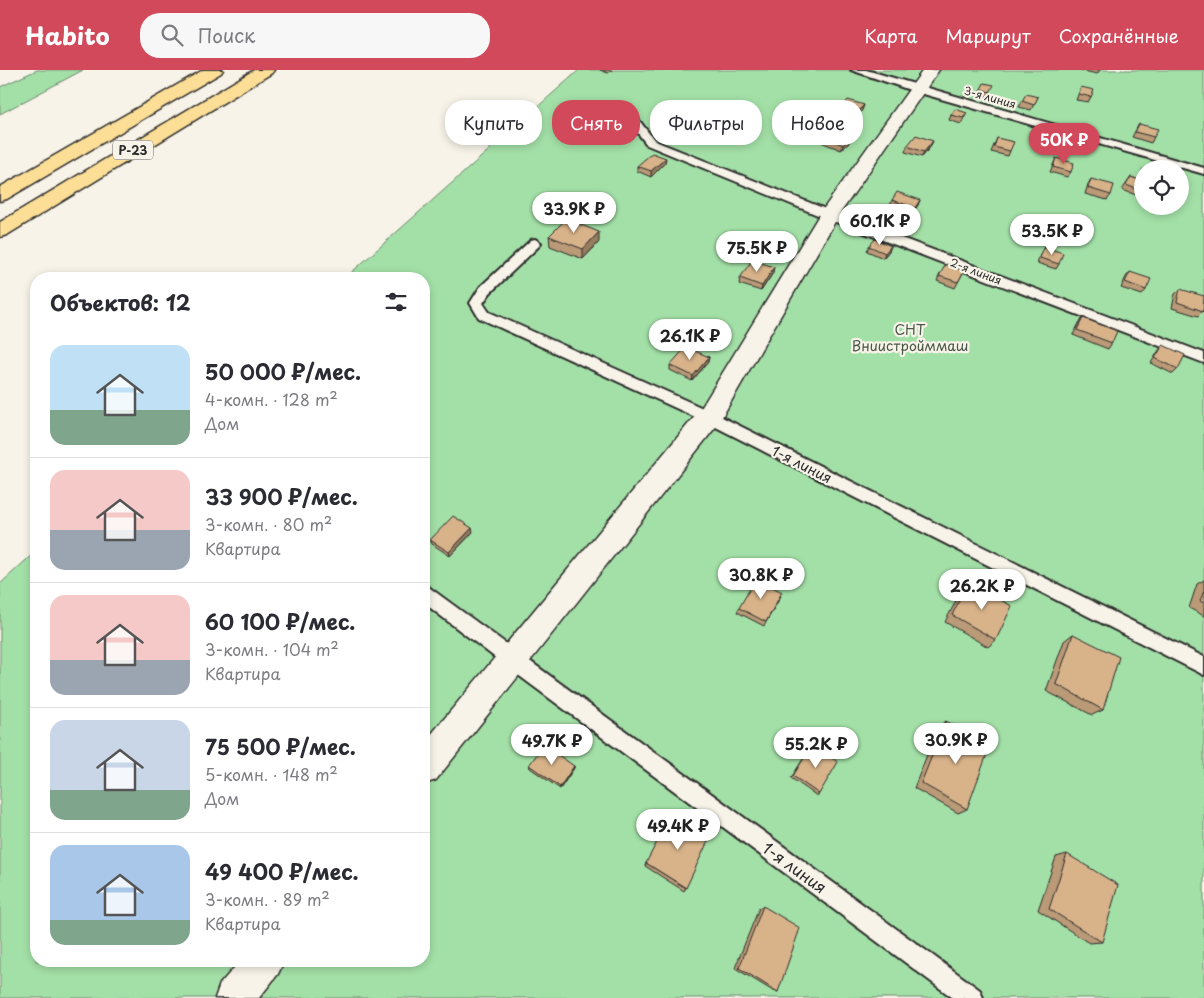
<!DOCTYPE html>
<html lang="ru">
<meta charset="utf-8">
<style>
body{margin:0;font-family:"Playpen Sans",sans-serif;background:#f7f7f7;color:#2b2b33;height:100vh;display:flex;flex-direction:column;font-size:19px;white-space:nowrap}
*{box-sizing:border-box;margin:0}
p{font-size:16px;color:#7c7c81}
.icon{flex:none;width:28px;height:28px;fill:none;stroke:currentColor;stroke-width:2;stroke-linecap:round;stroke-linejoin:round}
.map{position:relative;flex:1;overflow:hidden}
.sheet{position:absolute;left:30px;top:202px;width:400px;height:695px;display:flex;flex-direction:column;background:#fff;border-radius:20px;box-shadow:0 2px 8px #0003}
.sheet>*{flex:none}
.guide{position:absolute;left:445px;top:30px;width:475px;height:45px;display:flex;gap:10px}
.fabs{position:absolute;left:1134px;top:90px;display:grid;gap:10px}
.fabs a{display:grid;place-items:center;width:55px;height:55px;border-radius:50%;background:#fff;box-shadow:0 2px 8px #0003;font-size:25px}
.price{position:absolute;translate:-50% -42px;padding:0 11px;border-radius:18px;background:#fff;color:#222;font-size:16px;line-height:32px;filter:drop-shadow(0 1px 2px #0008)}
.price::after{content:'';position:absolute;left:50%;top:30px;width:15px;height:11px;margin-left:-8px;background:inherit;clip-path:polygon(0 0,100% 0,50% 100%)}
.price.on{background:#d1495b;color:#fff}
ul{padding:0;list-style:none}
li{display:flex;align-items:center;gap:15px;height:125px;padding:0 20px}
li+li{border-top:1px solid #e1e1e2}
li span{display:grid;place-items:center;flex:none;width:140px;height:100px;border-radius:15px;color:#555}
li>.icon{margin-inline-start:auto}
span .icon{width:60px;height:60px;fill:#fffc;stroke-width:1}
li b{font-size:21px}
h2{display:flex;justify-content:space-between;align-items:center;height:60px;padding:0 20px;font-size:21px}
.tag{padding:0 18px;border-radius:20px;background:#fff;box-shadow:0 2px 8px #0003;font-size:18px;line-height:45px}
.tag.on{background:#d1495b;color:#fff}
header{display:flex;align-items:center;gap:30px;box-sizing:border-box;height:70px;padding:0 25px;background:#d1495b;color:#fff}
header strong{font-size:24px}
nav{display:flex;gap:28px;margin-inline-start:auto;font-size:18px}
.search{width:350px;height:45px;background:#f7f7f7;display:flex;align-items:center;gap:12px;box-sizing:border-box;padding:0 18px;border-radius:20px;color:#7c7c81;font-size:19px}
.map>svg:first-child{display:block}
.green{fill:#a3e0a7;stroke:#678669;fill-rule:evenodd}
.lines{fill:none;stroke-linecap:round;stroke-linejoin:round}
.lane-casing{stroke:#2b2b2b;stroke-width:4}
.street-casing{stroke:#2b2b2b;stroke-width:3}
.highway-casing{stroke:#2b2b2b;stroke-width:3}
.lane{fill:#f7f3e8;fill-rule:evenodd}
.street{fill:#f7f3e8;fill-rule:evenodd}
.highway{fill:#fdde96;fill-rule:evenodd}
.wall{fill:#ba9a77;stroke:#2b2b2b}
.shaded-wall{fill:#977d61;stroke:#2b2b2b}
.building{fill:#d8b38a;stroke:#2b2b2b}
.labels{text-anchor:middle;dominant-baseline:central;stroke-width:4.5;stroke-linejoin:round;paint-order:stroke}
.far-street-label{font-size:11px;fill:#2b2b2b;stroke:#f7f3e8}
.shield{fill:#f7f3e8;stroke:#686764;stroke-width:1}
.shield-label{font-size:12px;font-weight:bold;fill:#2b2b2b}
.park-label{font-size:14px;fill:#49584a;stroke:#f7f3e8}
.street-label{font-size:14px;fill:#2b2b2b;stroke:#f7f3e8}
.near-street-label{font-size:16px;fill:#2b2b2b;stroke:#f7f3e8}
</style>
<header>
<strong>Habito</strong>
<div class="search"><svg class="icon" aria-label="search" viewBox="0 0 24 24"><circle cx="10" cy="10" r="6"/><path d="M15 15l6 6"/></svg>Поиск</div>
<nav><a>Карта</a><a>Маршрут</a><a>Сохранённые</a></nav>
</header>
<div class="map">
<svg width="1204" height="928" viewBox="0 0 1204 928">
<rect width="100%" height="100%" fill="#f7f3e8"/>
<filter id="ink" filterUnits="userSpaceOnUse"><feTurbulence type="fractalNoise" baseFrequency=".02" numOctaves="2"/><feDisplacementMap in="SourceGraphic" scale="10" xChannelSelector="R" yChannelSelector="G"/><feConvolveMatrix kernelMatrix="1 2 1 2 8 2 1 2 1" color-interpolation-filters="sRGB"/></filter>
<g filter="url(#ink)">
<!-- green -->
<g class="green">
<polygon points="37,0 83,0 0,44 0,17"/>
<path d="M579,0H1204V928H0V514L36,481V891H424V209H344ZM1142,99H1180V136H1142Z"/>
</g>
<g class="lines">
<!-- lane casing -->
<g class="lane-casing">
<g id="lane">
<polygon points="851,0 866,0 1204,98 1204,104 913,21"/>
<polygon points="624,35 628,36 655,71 833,142 1204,283 1204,293 825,148 647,75 619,38"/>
<polygon points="535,169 541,173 539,176 490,223 483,233 489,242 714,343 1204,587 1204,605 704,351 479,248 470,233 480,217 531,170"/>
<polygon points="424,515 430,518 980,920 983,928 953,928 506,596 424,533"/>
</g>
</g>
<!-- street casing -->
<g class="street-casing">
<g id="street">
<polygon points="923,0 939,0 839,145 718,354 436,710 424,714 424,673 700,340 819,145"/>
<polygon points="240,891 284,891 278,904 259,928 215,928 220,914"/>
</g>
</g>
<!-- highway casing -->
<g class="highway-casing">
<g id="highway">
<polygon points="203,0 223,0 221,3 7,129 0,131 0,117"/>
<polygon points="254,0 274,0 272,3 7,165 0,167 0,152"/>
</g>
</g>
<!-- lane -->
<use href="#lane" class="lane"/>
<!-- street -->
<use href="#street" class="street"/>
<!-- highway -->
<use href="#highway" class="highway"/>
</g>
<!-- wall -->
<g class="wall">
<polygon points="600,0 612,0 608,3"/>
<polygon points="1079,0 1100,0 1097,4"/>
<polygon points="1081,17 1091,27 1088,32 1076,30"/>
<polygon points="981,19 991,21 988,27 978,24"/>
<polygon points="1038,27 1031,40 1019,37 1022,31"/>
<polygon points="864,35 862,40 856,48 840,43 842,37"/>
<polygon points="589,38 613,43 605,49 589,43"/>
<polygon points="967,43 961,54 949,50 951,45"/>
<polygon points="682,47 672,59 655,54 655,49"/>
<polygon points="1139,54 1154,67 1151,73 1132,67"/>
<polygon points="822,66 849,73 841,80 821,72"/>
<polygon points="997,68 1010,81 1008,86 991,82"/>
<polygon points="907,76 931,76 922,87 905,82"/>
<polygon points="1056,88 1071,102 1067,107 1050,102"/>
<polygon points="665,93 651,107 637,101 637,96"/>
<polygon points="1131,107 1142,111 1142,127 1122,120"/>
<polygon points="1091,109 1111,125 1107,130 1085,124 1088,114"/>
<polygon points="892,130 920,130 918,135 912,143 890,136"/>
<polygon points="549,166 599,172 583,189 550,176"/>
<polygon points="869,176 891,176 889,181 883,188 867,181"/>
<polygon points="1044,177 1059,194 1056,199 1037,193 1041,182"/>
<polygon points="964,201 955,218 937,211 939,206"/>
<polygon points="1130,202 1146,220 1142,225 1121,218 1126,207"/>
<polygon points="773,203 761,221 739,214 740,208"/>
<polygon points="1180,219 1203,241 1198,246 1172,238 1175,224"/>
<polygon points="1083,248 1112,273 1108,279 1073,265 1079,253"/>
<polygon points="1163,275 1178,299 1173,304 1151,293 1159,280"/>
<polygon points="709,287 708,292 692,311 670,300 670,295"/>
<polygon points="473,462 450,486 432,474 430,470"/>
<polygon points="1204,510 1204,546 1189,538 1197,514"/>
<polygon points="968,513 996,570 988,577 945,552 961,521"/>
<polygon points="781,526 764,556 737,542 739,538"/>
<polygon points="1073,564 1103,640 1092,645 1046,621 1064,571"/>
<polygon points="946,651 967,739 958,743 914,718 938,657"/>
<polygon points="812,675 819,724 817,726 791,708"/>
<polygon points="529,695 574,696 574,698 560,719 530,698"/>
<polygon points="1067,784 1102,872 1089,873 1038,840 1056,787"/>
<polygon points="646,793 686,818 684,821 645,796"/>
<polygon points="763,836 778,922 773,921 735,898 759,838"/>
</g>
<!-- shaded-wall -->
<g class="shaded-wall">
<polygon points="864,35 862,40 856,48 857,42"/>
<polygon points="613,38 613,43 605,49 605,44"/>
<polygon points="682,42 682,47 672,59 673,54"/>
<polygon points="850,68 849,73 841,80 843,75"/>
<polygon points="933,71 931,76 922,87 924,82"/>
<polygon points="666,88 665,93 651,107 651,101"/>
<polygon points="920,130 918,135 912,143 915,138"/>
<polygon points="599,162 599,172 583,189 583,179"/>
<polygon points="891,176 889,181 883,188 885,183"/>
<polygon points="774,197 773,203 761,221 762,216"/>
<polygon points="709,287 708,292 692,311 693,306"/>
<polygon points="472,458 473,462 450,486 449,482"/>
<polygon points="574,696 574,698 560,719 560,717"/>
</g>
<!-- building -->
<g class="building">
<polygon points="984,13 994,15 990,22 981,19"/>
<polygon points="1081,17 1094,20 1091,27 1079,24"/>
<polygon points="1026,24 1038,27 1034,35 1022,31"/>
<polygon points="848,30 864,35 857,42 842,37"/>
<polygon points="598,32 613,38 605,44 589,38"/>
<polygon points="664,37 682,42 673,54 655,49"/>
<polygon points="955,39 967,43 963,48 951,45"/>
<polygon points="1139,54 1158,59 1154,67 1135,62"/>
<polygon points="830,60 850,68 843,75 822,66"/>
<polygon points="916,65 933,71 924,82 907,76"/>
<polygon points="997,68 1014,72 1010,81 994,77"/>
<polygon points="652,83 666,88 651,101 637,96"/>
<polygon points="1056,88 1074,93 1071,102 1053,97"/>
<polygon points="1131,107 1142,111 1142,121 1126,115"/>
<polygon points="1091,109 1114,115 1111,125 1088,118"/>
<polygon points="897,122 920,130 915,138 892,130"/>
<polygon points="566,149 599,162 583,179 549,166"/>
<polygon points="875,169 891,176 885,183 869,176"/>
<polygon points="1044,177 1063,183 1059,194 1040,188"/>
<polygon points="752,190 774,197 762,216 740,208"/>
<polygon points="946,194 964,201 958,212 939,206"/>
<polygon points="1130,202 1151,209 1146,220 1125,212"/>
<polygon points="1180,219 1204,226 1203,241 1177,232"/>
<polygon points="1083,248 1117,261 1112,273 1077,260"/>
<polygon points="1163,275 1185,285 1178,299 1155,288"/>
<polygon points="686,277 709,287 693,306 670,295"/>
<polygon points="453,446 472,458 449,482 430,470"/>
<polygon points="756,508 782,522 766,552 739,538"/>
<polygon points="968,513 1012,536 996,570 952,545"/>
<polygon points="1204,521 1204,533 1200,531"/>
<polygon points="1073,564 1119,587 1103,640 1056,614"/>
<polygon points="946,651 990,676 967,739 921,713"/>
<polygon points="544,675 574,696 560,717 529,695"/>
<polygon points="812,675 838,692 819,724 793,706"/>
<polygon points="671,745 709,769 686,818 646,793"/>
<polygon points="1067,784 1118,815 1102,872 1049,839"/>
<polygon points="763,836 800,858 778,922 739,898"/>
</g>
</g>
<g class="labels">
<!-- far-street labels -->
<g class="far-street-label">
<text transform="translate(990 27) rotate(16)">3-я линия</text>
<text transform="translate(976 201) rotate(21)">2-я линия</text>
</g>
<!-- shield labels -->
<rect class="shield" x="113" y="70.5" width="40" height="19" rx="4"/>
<g class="shield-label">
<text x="133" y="80">Р-23</text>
</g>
<!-- park labels -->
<g class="park-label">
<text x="910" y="259">СНТ<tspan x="910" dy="16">Вниистройммаш</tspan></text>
</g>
<!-- street labels -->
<g class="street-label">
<text transform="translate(802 394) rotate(27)">1-я линия</text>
</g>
<!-- near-street labels -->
<g class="near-street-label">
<text transform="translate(795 797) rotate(36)">1-я линия</text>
</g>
</g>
</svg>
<div class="fabs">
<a><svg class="icon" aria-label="locate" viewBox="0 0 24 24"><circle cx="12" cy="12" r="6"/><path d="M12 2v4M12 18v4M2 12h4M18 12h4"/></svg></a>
</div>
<b class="price on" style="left:1064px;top:95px">50K ₽</b>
<b class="price" style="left:574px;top:164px">33.9K ₽</b>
<b class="price" style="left:880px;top:176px">60.1K ₽</b>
<b class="price" style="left:1052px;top:186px">53.5K ₽</b>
<b class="price" style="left:757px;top:203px">75.5K ₽</b>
<b class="price" style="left:690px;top:291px">26.1K ₽</b>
<b class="price" style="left:761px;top:530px">30.8K ₽</b>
<b class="price" style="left:982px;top:541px">26.2K ₽</b>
<b class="price" style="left:956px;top:695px">30.9K ₽</b>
<b class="price" style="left:552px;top:696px">49.7K ₽</b>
<b class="price" style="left:816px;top:699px">55.2K ₽</b>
<b class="price" style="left:678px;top:781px">49.4K ₽</b>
<div class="guide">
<a class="tag">Купить</a>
<a class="tag on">Снять</a>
<a class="tag">Фильтры</a>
<a class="tag">Новое</a>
</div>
<section class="sheet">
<h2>Объектов: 12<svg class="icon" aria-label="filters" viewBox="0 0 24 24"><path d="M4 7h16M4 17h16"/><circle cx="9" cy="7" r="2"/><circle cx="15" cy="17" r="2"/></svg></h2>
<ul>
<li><span style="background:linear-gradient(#bfe0f5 65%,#7fa58c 0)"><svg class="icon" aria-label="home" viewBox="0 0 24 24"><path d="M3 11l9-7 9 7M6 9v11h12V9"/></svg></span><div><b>50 000 ₽/мес.</b><p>4-комн. · 128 m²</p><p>Дом</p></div></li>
<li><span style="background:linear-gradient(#f6c9c9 60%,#9aa5b1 0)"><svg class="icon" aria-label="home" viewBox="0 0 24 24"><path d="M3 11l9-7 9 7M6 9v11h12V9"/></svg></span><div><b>33 900 ₽/мес.</b><p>3-комн. · 80 m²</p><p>Квартира</p></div></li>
<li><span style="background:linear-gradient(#f6c9c9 65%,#9aa5b1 0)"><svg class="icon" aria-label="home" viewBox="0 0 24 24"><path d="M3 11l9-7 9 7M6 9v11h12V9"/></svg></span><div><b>60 100 ₽/мес.</b><p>3-комн. · 104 m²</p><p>Квартира</p></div></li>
<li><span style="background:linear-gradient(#c9d6e8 70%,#7fa58c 0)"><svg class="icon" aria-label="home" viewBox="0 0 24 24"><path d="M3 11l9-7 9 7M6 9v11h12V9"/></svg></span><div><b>75 500 ₽/мес.</b><p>5-комн. · 148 m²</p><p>Дом</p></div></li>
<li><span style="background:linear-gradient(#a9c7e8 75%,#7fa58c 0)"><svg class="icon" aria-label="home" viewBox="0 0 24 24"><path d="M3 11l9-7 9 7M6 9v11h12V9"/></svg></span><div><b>49 400 ₽/мес.</b><p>3-комн. · 89 m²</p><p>Квартира</p></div></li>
</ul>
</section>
</div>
